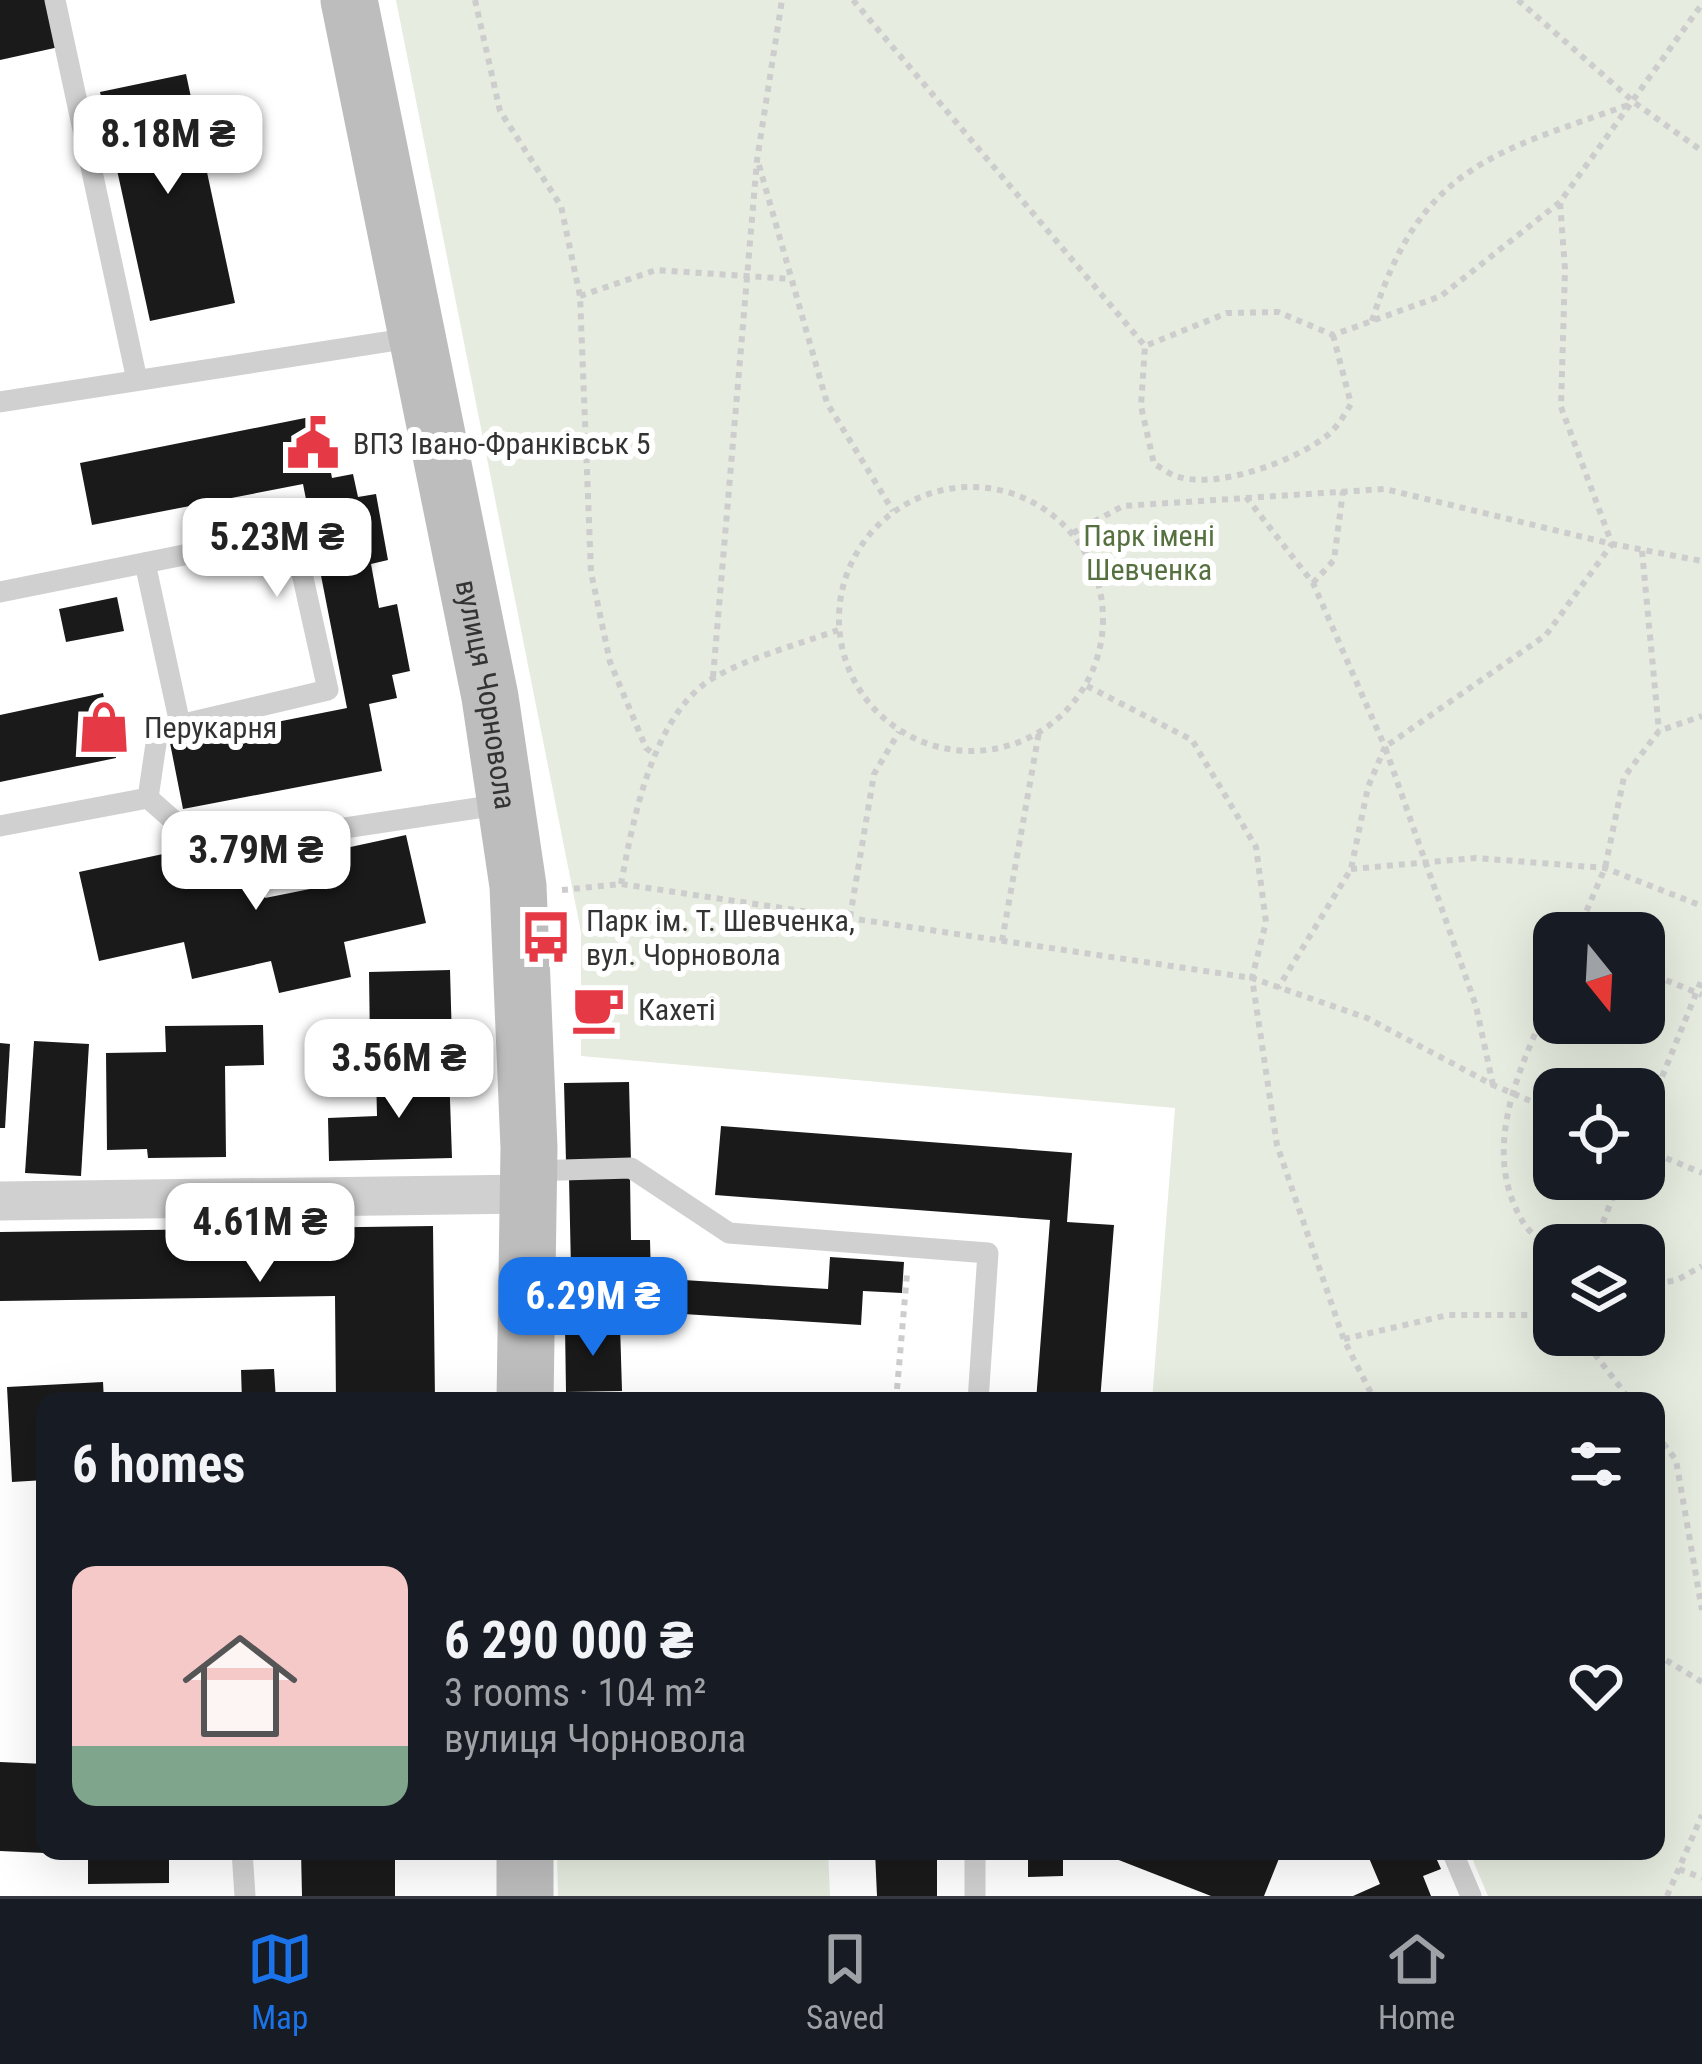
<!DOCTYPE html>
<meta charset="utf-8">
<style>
body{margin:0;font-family:"Roboto Condensed",sans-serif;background:#20242c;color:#f1f3f6;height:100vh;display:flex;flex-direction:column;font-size:45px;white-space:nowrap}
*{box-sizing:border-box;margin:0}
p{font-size:39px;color:#9ea1a6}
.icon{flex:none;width:66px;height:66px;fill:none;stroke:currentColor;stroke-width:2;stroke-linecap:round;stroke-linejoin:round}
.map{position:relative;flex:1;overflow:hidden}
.details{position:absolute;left:36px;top:1392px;width:1629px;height:468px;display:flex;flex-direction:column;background:#171b24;border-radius:24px;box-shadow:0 12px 48px #0002}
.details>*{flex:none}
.needle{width:78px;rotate:162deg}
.tools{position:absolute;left:1533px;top:912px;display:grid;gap:24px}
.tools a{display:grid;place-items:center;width:132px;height:132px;border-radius:24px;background:#171b24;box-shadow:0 12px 48px #0002;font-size:60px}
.price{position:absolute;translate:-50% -102px;padding:0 27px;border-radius:24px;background:#fff;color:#222;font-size:39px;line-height:78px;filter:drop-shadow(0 3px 6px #0008)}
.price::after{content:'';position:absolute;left:50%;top:72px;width:36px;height:27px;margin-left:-18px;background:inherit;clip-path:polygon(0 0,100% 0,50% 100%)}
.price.current{background:#1a73e8;color:#fff}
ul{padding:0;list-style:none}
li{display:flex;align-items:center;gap:36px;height:300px;padding:0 36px}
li+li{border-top:3px solid #363941}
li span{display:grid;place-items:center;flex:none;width:336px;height:240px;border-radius:24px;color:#555}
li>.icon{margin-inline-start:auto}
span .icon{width:144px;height:144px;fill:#fffc;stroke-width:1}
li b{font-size:51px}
h2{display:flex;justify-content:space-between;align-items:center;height:144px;padding:0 36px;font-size:51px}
.menu{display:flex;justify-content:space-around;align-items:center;height:168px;border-top:3px solid #363941;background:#171b24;font-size:33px;color:#9ea1a6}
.menu a{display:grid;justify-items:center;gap:6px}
.menu .current{color:#1a73e8}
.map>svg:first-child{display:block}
.green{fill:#e6ecdf;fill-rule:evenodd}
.building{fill:#1a1a1a}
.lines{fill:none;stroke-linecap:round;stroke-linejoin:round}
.path{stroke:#cdcdcd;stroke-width:6;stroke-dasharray:6 6;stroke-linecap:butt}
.lane{stroke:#d0d0d0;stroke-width:21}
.street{stroke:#d0d0d0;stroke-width:39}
.secondary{stroke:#bdbdbd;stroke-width:57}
.labels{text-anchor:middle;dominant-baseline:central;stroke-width:12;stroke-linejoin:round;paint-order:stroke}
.poi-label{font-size:30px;fill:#333;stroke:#fff;text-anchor:start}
.park-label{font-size:30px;fill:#56703f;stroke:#fff}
.street-label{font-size:30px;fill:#333;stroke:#fff}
</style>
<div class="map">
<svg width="1702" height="1896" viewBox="0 0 1702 1896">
<rect width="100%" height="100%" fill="#fff"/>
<!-- green -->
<g class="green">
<path d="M396,0H1702V1896H1488L1469,1851H1656V1401H1152L1175,1108L581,1056V932ZM1554,933H1644V1023H1554ZM1554,1089H1644V1179H1554ZM1554,1245H1644V1335H1554Z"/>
<polygon points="557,1851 828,1851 830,1896 558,1896"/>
</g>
<!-- building -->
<g class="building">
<polygon points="0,0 48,0 59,47 0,60"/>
<polygon points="186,74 235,303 150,321 100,92"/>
<polygon points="320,415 332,478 353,474 358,497 376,494 388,560 371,564 379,608 397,604 410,671 392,675 397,698 369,704 382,771 183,809 170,743 347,708 303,484 92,525 80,463"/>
<polygon points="117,597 124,631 66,642 59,609"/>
<polygon points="103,693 116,758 0,782 0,715"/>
<polygon points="406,835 426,923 344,942 351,977 279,993 271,961 192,979 184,942 99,961 79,872 177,851 184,887 259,871 265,898 325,886 318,854"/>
<polygon points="450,970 452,1041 370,1043 369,972"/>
<polygon points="263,1025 264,1065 225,1066 226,1157 148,1158 147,1149 107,1150 106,1053 166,1052 165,1026"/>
<polygon points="34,1041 89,1044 81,1176 25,1173"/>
<polygon points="0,1043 10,1044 5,1128 0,1128"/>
<polygon points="449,1071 452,1158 329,1161 328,1118 377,1116 376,1073"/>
<polygon points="629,1082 631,1161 566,1162 564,1083"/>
<polygon points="721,1126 1072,1153 1067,1222 1114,1225 1100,1401 1036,1401 1050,1220 715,1195"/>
<polygon points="630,1177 631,1240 650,1240 651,1278 828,1289 830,1257 904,1262 902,1293 863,1291 861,1325 651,1312 572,1314 569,1178"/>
<polygon points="433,1226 435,1401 336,1401 335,1296 0,1301 0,1232"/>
<polygon points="620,1325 622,1391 566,1392 565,1326"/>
<polygon points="274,1369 276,1401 242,1401 241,1370"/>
<polygon points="103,1382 104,1401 45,1401 45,1480 12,1482 7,1387"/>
<polygon points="0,1762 45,1764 45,1853 0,1851"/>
<polygon points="88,1851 169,1851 169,1883 88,1884"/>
<polygon points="301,1851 395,1851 395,1896 302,1896"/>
<polygon points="875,1851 937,1851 937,1896 877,1896"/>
<polygon points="1028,1851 1063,1851 1063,1876 1028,1877"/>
<polygon points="1113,1851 1282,1851 1264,1896 1211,1896 1111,1857"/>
<polygon points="1366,1851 1433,1851 1441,1869 1423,1876 1431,1896 1353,1896 1380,1884"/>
</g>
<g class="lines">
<!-- path -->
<g class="path">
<polyline points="475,0 500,111 561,206 580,296 591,572 610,662 646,748 655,755"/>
<polyline points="853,0 1145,346"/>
<polyline points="1518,0 1635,103 1702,151"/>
<polyline points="759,165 827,403 893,511"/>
<polyline points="580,296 656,270 791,279"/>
<path d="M1372,321C1420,166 1493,153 1631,104"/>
<path d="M1333,335L1351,404C1345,414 1338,426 1329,434C1298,460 1219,489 1179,477C1170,475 1162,468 1154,464L1141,406L1145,346L1227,313L1278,312L1333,335L1441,296L1560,202L1702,4"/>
<circle cx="971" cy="619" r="132"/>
<polyline points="1246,497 1313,583 1385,747 1368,787 1351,869 1278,988"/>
<polyline points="1073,533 1123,506 1385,489 1612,544 1702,561"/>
<polyline points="1642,551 1659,731"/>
<polyline points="1313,583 1334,560 1343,491"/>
<polyline points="713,677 757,160 782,0"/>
<polyline points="1087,686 1192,740 1256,847 1266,922 1252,978 1277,1145 1344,1340 1375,1401"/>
<polyline points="1351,869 1476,858 1605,868 1702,906"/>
<path d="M621,884C633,820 653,712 715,677C750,657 800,644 838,630"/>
<polyline points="562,890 621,884 1252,978 1367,1018 1493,1085 1554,1111"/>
<polyline points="850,917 874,774 899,732"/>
<polyline points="1577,933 1605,868 1624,777 1659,731 1702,716"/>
<polyline points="1002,941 1039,732"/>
<polyline points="1644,971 1702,995"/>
<path d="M1554,990C1524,1061 1477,1146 1523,1222C1531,1234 1544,1246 1554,1257"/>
<polyline points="1493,1085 1476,1006 1385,747 1546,635 1612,544 1561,407 1565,269 1560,202"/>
<polyline points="1644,1121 1702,979"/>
<polyline points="1644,1149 1702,1173"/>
<polyline points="1594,1245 1620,1179"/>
<polyline points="1644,1286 1677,1280 1702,1266"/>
<polyline points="1580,1335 1631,1401"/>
<polyline points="1344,1339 1448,1315 1554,1315"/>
<polyline points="896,1401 907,1274"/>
<polyline points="1656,1434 1676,1460 1702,1610"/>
<polyline points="1656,1654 1702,1682"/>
<polyline points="1679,1869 1702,1878"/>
<polyline points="1667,1896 1702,1815"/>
</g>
<!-- lane -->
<g class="lane">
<polyline points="55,0 137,380"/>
<polyline points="0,402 417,337"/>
<polyline points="145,563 180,724"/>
<polyline points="0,592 293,533 328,690 158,730 148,798"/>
<polyline points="0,826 148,798 190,835 245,843 504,804"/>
<polyline points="529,1171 631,1168 729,1233 988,1253 978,1401"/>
<polyline points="242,1851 245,1896"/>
<polyline points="975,1851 975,1896"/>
<polyline points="1452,1851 1471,1896"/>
</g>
<!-- street -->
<polyline class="street" points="0,1201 528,1194"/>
<!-- secondary -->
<g class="secondary">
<path id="s1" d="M349,0L490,697L518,886L529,1148L525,1401"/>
<polyline points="525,1896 525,1851"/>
</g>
</g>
<!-- icons -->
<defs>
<g id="civic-bare" transform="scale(4.14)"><path d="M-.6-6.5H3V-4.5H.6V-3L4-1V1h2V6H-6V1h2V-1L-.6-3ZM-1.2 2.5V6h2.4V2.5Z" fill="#e63946" stroke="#fff" stroke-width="2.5" paint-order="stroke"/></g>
<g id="shop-bare" transform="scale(4.14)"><path d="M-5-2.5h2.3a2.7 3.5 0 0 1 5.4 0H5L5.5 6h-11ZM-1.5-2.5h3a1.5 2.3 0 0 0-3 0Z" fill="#e63946" stroke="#fff" stroke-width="2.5" paint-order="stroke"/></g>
<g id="bus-bare" transform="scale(4.14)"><path d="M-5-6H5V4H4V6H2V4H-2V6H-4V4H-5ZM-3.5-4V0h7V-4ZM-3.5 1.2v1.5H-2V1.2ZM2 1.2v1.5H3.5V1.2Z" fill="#e63946" stroke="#fff" stroke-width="2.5" paint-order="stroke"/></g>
<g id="cafe-bare" transform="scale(4.14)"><path d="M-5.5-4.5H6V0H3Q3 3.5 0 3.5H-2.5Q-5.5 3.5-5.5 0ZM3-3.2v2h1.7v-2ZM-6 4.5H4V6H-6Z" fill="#e63946" stroke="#fff" stroke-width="2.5" paint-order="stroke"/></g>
</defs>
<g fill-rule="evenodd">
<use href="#civic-bare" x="313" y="443"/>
<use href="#shop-bare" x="104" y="727"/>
<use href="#bus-bare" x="546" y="937"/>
<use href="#cafe-bare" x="598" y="1009"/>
</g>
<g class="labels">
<!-- poi labels -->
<g class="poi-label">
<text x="353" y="443">ВПЗ Івано-Франківськ 5</text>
<text x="144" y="727">Перукарня</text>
<text x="586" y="920">Парк ім. Т. Шевченка,<tspan x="586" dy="34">вул. Чорновола</tspan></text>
<text x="638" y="1009">Кахеті</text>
</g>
<!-- park labels -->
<g class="park-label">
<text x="1149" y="535">Парк імені<tspan x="1149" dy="34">Шевченка</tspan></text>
</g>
<!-- street labels -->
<g class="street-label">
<text stroke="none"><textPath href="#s1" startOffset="708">вулиця Чорновола</textPath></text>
</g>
</g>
</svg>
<div class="tools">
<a><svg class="needle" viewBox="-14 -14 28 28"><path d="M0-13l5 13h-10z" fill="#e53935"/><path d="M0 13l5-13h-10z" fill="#9ea1a6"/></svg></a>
<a><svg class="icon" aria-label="locate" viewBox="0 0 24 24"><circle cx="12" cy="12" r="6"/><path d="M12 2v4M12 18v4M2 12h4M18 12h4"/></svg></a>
<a><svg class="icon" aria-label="layers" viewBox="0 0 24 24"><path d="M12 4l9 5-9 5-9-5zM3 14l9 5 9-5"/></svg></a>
</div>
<b class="price" style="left:168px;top:197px">8.18M ₴</b>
<b class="price" style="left:277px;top:600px">5.23M ₴</b>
<b class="price" style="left:256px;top:913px">3.79M ₴</b>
<b class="price" style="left:399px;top:1121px">3.56M ₴</b>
<b class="price" style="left:260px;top:1285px">4.61M ₴</b>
<b class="price current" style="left:593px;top:1359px">6.29M ₴</b>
<section class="details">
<h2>6 homes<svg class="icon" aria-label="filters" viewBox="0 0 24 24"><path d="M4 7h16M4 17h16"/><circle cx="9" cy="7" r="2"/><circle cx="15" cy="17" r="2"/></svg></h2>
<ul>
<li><span style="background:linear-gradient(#f6c9c9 75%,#7fa58c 0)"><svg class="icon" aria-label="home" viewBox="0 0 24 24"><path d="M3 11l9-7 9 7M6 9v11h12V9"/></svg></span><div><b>6 290 000 ₴</b><p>3 rooms · 104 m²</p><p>вулиця Чорновола</p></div><svg class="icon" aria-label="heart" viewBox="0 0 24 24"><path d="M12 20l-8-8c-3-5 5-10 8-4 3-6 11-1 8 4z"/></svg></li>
</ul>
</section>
</div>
<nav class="menu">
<a class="current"><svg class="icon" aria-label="map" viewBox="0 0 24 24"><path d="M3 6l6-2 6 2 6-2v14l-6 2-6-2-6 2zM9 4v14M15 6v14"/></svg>Map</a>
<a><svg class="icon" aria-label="saved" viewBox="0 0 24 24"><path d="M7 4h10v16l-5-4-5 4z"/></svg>Saved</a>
<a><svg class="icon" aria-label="home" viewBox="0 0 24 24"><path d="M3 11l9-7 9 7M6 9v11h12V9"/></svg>Home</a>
</nav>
